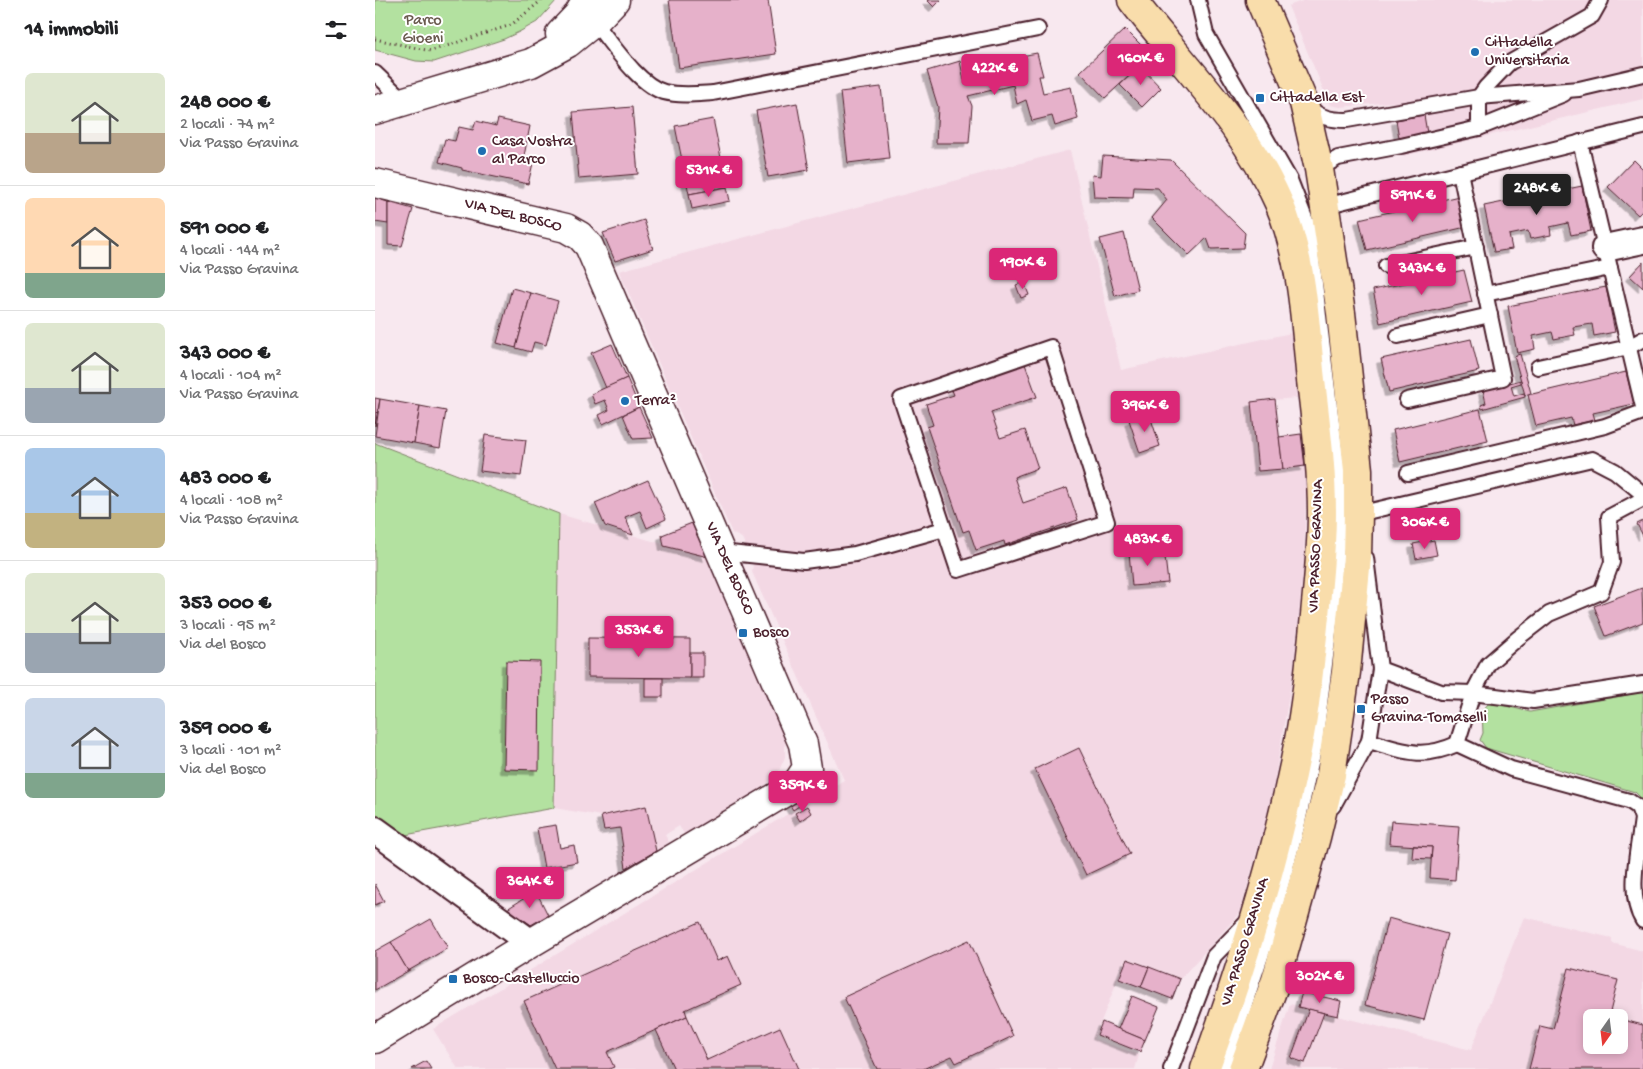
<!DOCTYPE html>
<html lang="it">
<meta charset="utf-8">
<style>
body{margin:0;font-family:"Gochi Hand",sans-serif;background:#f6f6f6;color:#202124;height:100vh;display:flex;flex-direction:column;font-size:19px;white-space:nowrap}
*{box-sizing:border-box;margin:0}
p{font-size:16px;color:#757577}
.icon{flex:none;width:28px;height:28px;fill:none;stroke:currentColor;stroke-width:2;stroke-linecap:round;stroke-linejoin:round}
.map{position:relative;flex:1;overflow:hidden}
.sheet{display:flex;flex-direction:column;background:#fff;width:375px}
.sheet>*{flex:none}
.needle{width:32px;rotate:194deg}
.buttons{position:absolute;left:1208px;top:1009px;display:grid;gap:10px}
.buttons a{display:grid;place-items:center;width:45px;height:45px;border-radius:8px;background:#fff;box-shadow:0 2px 8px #0003;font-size:25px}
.price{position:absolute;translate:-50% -42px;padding:0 11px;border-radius:5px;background:#db2777;color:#fff;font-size:16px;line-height:32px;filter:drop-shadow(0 1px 2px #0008)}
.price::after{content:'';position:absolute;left:50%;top:30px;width:15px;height:11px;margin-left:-8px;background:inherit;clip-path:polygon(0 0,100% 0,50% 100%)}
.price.on{background:#222;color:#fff}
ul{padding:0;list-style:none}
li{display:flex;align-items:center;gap:15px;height:125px;padding:0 25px}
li+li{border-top:1px solid #e0e0e0}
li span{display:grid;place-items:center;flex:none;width:140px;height:100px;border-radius:8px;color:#555}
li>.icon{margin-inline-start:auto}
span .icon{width:60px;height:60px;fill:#fffc;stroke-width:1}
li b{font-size:21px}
h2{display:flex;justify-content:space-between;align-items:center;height:60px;padding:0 25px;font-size:21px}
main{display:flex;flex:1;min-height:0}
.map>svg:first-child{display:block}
.built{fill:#f3d8e4;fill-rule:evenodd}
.green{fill:#b3e1a0;stroke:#7e8066}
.building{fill:#e6b1ca;stroke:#4a1f2b;filter:url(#shadow)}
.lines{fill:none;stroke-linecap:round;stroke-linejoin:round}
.service-casing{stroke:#4a1f2b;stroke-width:18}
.minor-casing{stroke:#4a1f2b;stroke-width:30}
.secondary-casing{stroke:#4a1f2b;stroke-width:31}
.primary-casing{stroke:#4a1f2b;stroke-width:31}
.path{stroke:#4a1f2b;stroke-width:3;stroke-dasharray:1 4;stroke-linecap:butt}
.service{stroke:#fff;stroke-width:14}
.minor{stroke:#fff;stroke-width:26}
.secondary{stroke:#fff;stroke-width:28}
.primary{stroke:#f9ddab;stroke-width:28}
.poi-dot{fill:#1f6fb2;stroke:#fff;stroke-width:2}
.labels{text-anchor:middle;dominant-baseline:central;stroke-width:4;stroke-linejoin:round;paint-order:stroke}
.park-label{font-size:16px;fill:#6a594e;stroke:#fff}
.poi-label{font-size:16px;fill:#4a1f2b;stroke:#fff;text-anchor:start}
.street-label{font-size:16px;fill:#4a1f2b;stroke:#fff}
</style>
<main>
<section class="sheet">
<h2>14 immobili<svg class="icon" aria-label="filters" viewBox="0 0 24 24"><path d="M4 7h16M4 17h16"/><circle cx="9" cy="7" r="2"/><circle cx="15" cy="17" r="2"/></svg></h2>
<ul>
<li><span style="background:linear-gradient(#dfe7d0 60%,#b9a48a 0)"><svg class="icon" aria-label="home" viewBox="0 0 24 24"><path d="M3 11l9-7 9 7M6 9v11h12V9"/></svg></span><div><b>248 000 €</b><p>2 locali · 74 m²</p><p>Via Passo Gravina</p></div></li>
<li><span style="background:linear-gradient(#ffd9b3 75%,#7fa58c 0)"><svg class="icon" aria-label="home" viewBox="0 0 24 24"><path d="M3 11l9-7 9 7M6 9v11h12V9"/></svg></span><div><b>591 000 €</b><p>4 locali · 144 m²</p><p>Via Passo Gravina</p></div></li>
<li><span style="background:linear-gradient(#dfe7d0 65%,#9aa5b1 0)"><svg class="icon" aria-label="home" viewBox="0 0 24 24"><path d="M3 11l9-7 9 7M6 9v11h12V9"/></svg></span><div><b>343 000 €</b><p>4 locali · 104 m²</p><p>Via Passo Gravina</p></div></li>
<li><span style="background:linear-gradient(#a9c7e8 65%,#c2b280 0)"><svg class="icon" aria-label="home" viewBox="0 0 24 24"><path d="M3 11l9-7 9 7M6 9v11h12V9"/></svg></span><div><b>483 000 €</b><p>4 locali · 108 m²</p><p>Via Passo Gravina</p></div></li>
<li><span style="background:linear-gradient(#dfe7d0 60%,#9aa5b1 0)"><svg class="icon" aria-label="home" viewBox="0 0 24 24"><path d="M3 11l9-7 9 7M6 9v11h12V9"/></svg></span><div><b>353 000 €</b><p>3 locali · 95 m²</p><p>Via del Bosco</p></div></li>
<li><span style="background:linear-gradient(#c9d6e8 75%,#7fa58c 0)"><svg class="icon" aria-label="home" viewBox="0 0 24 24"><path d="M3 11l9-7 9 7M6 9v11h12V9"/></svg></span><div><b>359 000 €</b><p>3 locali · 101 m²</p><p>Via del Bosco</p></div></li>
</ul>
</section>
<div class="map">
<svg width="1268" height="1069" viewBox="0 0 1268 1069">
<defs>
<filter id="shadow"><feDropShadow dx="-4.5" dy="4.5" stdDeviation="0" flood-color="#0004"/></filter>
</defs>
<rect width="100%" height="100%" fill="#f8e8ef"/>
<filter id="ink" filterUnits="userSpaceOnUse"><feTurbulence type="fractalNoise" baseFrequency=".02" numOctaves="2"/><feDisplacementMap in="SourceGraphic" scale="10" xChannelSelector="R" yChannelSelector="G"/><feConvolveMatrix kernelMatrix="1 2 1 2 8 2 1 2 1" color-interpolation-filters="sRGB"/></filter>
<g filter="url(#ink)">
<!-- built -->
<g class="built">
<polygon points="930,0 1268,0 1268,99 1028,156 1017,102 965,107 955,105 913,6"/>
<polygon points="695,150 746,370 916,333 922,398 876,402 883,471 930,466 931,497 929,562 919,666 896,801 865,913 805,979 751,959 719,1039 764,1055 760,1069 83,1069 58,1029 469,780 377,572 378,565 374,554 367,538 357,533 244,271"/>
<polygon points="184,514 333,557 410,741 410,757 404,771 392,784 310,835 304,826 290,835 294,842 281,851 271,806 226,816 179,808"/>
<path d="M1149,917L1237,938V943L1268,951V1069H894L915,1004L1096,1050ZM1216,1018H1244V1045H1216Z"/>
</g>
<!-- green -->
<g class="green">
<polygon points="0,0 182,0 162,22 144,32 129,39 59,62 41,61 0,50"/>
<polygon points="0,443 184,514 179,808 30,835 0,813"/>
<polygon points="1268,692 1268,800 1260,792 1111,748 1105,740 1108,733 1107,711 1113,704 1123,704 1155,712"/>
</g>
<!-- building -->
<g class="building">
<polygon points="294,0 393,0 401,54 304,68"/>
<polygon points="552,0 566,0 559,7"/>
<polygon points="750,29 769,48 758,58 765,66 730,98 705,72"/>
<polygon points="662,53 668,76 664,76 668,93 696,87 703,119 680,126 677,116 657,121 651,100 642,104 638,85 593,96 597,106 594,143 561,143 563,107 552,71 585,61 589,80 632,69 630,59"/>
<polygon points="765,66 786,88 767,107 745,85"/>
<polygon points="506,87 514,158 473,163 465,92"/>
<polygon points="422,103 434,170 393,177 381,111"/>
<polygon points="257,107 263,174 204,179 198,112"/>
<polygon points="1049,115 1052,133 1024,138 1021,120"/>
<polygon points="123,119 155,126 149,156 159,159 153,184 87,170 87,168 64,162 70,139 80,141 84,127 98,130 101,121 121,126"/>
<polygon points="338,119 352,187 314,194 300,126"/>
<polygon points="728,156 796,160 870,233 868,248 836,249 832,238 814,255 777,218 792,200 783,188 759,187 758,198 719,197 717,175 726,176"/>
<polygon points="1259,160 1268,169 1268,210 1263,215 1233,187"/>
<polygon points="1207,186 1216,231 1196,235 1193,223 1175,227 1176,235 1155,239 1153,231 1134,235 1137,249 1119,252 1109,206"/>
<polygon points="352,187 355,201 317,209 314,194"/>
<polygon points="1084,196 1091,227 992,250 984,219"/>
<polygon points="0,198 13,202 13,224 0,222"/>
<polygon points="13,202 38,209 27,246 13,245"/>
<polygon points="269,220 278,249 240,261 228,233"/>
<polygon points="749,233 763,290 740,296 725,239"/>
<polygon points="1268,262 1268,288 1255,276"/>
<polygon points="1089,270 1097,302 1005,323 998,290"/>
<polygon points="649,282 654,295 646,298 641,285"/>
<polygon points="1231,287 1240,332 1219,336 1217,324 1198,327 1200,335 1179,339 1177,332 1158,336 1160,349 1142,353 1133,306"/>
<polygon points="137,288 156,293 141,348 122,343"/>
<polygon points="156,293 183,301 171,345 159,342 156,352 141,348"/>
<polygon points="1096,339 1104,371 1014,392 1006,359"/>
<polygon points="237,344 252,378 231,388 216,353"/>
<polygon points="1145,354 1156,393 1150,395 1139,356"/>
<polygon points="650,364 662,397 616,412 625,438 650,430 663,468 639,477 648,503 692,488 703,520 630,545 629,541 601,550 594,530 588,532 552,427 558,425 551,404 579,395 577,390"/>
<polygon points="1251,372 1259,404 1218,413 1220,420 1198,425 1196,418 1161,426 1153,395"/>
<polygon points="252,378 264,407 228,424 224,415 234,410 230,400 220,404 216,394"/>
<polygon points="1146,380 1146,383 1136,386 1139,396 1149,393 1150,397 1107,409 1106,405 1111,403 1108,390"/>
<polygon points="0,398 5,399 0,426"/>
<polygon points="5,399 45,406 39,443 0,436"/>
<polygon points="900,399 908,469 883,471 876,402"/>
<polygon points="45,406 71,411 65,448 39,443"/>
<polygon points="264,407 269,418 278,438 258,439 248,415"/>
<polygon points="1105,409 1113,441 1025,462 1018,430"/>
<polygon points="774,413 785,446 765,453 754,420"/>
<polygon points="926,434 930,466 908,469 904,437"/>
<polygon points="110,435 151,440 146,476 105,471"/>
<polygon points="273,480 291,519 272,528 265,511 250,517 258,535 230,526 220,503"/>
<polygon points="1268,521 1268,536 1262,524"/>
<polygon points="317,523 327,546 333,557 289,546 287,535"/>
<polygon points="1059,540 1062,555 1041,559 1038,544"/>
<polygon points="789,548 793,583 757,586 754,552"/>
<polygon points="1267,588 1268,622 1231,636 1219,606"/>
<polygon points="213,638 315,639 315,678 213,677"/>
<rect x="315" y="653" width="13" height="25"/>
<polygon points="131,661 165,662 164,770 129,769"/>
<rect x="270" y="678" width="18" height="19"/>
<polygon points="704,748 755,854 711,875 660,769"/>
<polygon points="425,795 430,802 418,810 413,802"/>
<polygon points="271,806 281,851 251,868 245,828 229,830 226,816"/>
<polygon points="432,806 436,813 425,821 420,813"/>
<polygon points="1016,821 1084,826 1080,880 1055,878 1057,847 1014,844"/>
<polygon points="181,825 185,848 199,845 202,862 169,868 162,828"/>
<polygon points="1038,846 1057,847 1056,859 1037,858"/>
<polygon points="0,884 9,901 0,905"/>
<polygon points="161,891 173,915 156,925 132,909"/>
<polygon points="1013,918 1072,934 1049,1020 990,1005"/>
<polygon points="56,919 73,948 33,971 16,942"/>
<polygon points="325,922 342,961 353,956 366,985 310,1010 312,1016 232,1052 239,1067 234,1069 180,1069 149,1001"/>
<polygon points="594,940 638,1036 581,1063 577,1056 548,1069 502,1069 469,997"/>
<polygon points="16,942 33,971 0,990 0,951"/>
<polygon points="752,959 774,967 766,987 744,979"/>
<polygon points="774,967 805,979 797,999 766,987"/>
<polygon points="1194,968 1243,980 1234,1016 1238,1018 1216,1018 1216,1045 1244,1045 1244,1019 1268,1025 1268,1069 1154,1069 1165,1026 1178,1029"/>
<polygon points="927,992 966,1001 963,1016 923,1007"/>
<polygon points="757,996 784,1007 770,1040 743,1029"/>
<polygon points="934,1009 949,1013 930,1063 916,1058"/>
<polygon points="312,1016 332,1060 405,1027 424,1069 299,1069 281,1030"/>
<polygon points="727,1022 770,1040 765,1052 722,1035"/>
<polygon points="51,1061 56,1069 37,1069 42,1066"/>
</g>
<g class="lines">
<!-- service casing -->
<g class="service-casing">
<g id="service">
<polyline points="823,0 831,34 915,180 933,226 963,472 962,548 958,600 940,744 922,827 891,941 848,1069"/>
<path d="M219,22C236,42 263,85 289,92C305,96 322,94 338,93L663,29"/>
<polyline points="0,73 28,100"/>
<path d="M932,106C945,118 956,120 972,120L1104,97L1204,89L1268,74"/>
<polyline points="1104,128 1104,97 1111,87 1134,63 1217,16 1226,0"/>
<polyline points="1205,142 1268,407"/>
<polyline points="944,169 963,158 1026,146 1104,128 1189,94"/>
<polyline points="950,206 1268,127"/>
<polyline points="1011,266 1101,247"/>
<polyline points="1110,294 1235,268"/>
<polyline points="1023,336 1115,315"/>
<polygon points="676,347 732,522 583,570 526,399"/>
<polyline points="1163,367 1254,347 1268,339"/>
<polyline points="1032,400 1128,378 1085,172"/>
<polyline points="1033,473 1230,426 1268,412"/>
<polyline points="984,517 983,514 1217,459 1240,471 1268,494"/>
<polyline points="346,552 429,561 480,554 569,529"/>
<polyline points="991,558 1005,669 1066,692 1098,693 1113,664 1143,638 1174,614 1226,592 1237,562 1234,517 1268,499"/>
<path d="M1268,684L1158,701L1098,693L1082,744L1136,769L1254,801L1263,807L1267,818C1264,848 1251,895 1268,921"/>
<path d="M994,741C1029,751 1046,760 1082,744"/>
<polyline points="958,806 994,741 1005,669"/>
<polyline points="796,1069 839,956 874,920"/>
</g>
</g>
<!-- minor casing -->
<g class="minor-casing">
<g id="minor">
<polyline points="1230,248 1268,240"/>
<polyline points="0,830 156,943"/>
</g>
</g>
<!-- secondary casing -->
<g class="secondary-casing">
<g id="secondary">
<polyline points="185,34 203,15 212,0"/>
<polyline points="0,110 156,63 193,43 219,22 240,0"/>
<polyline points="0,183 191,228 205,236 214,246 428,744 432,768 420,786 156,943 0,1039"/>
</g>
</g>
<!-- primary casing -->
<g class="primary-casing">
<g id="primary">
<path d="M757,0C808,66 870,125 904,203C926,255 930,315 935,371C940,418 947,465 947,513C947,547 943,581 940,615C936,657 932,699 924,740C903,852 869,962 830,1069"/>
<polyline points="868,1069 901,980 941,837 956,775 971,672 982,557 983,514 983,470 966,313 944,169 929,103 885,0"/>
</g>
</g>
<!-- path -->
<polyline class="path" points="0,39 56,51 136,25 167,0"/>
<!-- service -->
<use href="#service" class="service"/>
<!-- minor -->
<use href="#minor" class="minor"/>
<!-- secondary -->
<use href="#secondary" class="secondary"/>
<!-- primary -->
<use href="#primary" class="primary"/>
</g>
</g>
<!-- markers -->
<g class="poi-dot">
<circle cx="1100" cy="52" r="5"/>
<rect x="880" y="93" width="10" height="10" rx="2.5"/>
<circle cx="107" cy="151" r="5"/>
<circle cx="250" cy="401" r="5"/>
<rect x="363" y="628" width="10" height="10" rx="2.5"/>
<rect x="981" y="704" width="10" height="10" rx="2.5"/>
<rect x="73" y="974" width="10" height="10" rx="2.5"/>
</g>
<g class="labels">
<!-- park labels -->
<g class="park-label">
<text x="48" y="21">Parco<tspan x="48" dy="18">Gioeni</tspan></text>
</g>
<!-- poi labels -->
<g class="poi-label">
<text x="1110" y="43">Cittadella<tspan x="1110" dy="18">Universitaria</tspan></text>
<text x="895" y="98">Cittadella Est</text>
<text x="117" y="142">Casa Vostra<tspan x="117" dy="18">al Parco</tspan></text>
<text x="260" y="401">Terra²</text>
<text x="378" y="633">Bosco</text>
<text x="996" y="700">Passo<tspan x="996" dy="18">Gravina-Tomaselli</tspan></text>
<text x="88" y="979">Bosco-Castelluccio</text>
</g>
<!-- street labels -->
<g class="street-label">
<text transform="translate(138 216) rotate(14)">VIA DEL BOSCO</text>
<text transform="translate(942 546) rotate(-88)">VIA PASSO GRAVINA</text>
<text transform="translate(354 569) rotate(66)">VIA DEL BOSCO</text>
<text transform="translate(871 942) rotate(-73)">VIA PASSO GRAVINA</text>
</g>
</g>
</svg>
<div class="buttons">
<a><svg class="needle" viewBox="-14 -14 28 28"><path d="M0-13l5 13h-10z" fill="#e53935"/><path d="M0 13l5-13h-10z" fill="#757577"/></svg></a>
</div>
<b class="price" style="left:766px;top:86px">160K €</b>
<b class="price" style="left:620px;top:96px">422K €</b>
<b class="price" style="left:334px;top:198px">531K €</b>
<b class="price on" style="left:1162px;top:216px">248K €</b>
<b class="price" style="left:1038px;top:223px">591K €</b>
<b class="price" style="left:648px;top:290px">190K €</b>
<b class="price" style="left:1047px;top:296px">343K €</b>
<b class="price" style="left:770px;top:433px">396K €</b>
<b class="price" style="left:1050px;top:550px">306K €</b>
<b class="price" style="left:773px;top:567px">483K €</b>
<b class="price" style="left:264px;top:658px">353K €</b>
<b class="price" style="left:428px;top:813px">359K €</b>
<b class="price" style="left:155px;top:909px">364K €</b>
<b class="price" style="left:945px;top:1004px">302K €</b>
</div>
</main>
